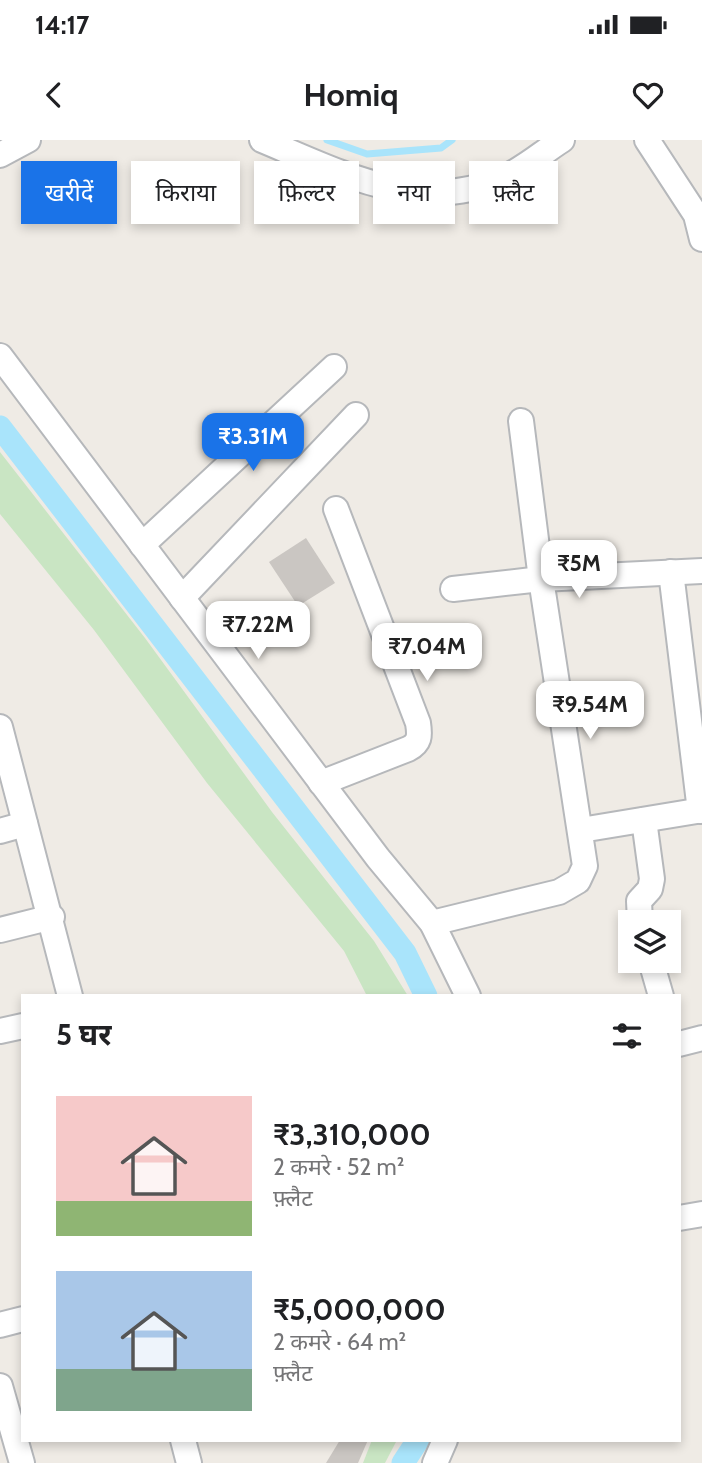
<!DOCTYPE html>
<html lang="hi">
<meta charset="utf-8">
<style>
body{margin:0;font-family:Cabin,"Noto Sans Devanagari",sans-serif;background:#f6f6f6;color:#202124;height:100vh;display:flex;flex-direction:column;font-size:26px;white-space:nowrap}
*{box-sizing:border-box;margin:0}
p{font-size:23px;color:#757577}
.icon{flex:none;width:38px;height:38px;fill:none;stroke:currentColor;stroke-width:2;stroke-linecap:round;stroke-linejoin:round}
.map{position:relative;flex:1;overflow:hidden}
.side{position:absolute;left:21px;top:854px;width:660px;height:448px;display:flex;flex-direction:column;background:#fff;border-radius:0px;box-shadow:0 4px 10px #0003}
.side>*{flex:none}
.top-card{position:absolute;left:21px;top:21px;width:662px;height:63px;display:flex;gap:14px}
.buttons{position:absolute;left:618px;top:770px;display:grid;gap:14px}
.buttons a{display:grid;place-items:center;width:63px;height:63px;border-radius:0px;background:#fff;box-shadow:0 4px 10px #0003;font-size:35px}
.price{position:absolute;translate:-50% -60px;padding:0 16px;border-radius:14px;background:#fff;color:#222;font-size:23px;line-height:46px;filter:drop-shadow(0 2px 4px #0008)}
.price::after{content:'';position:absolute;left:50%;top:42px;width:21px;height:16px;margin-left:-10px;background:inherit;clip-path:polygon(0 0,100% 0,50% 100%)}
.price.selected{background:#1a73e8;color:#fff}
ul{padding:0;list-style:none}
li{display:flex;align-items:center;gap:21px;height:175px;padding:0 35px}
li span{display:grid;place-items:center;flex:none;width:196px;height:140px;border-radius:0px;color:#555}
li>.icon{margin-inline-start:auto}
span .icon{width:84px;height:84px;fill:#fffc;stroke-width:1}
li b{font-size:30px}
h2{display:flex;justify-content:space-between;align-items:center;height:84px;padding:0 35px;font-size:30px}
.tag{padding:0 24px;border-radius:0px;background:#fff;box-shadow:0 4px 10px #0003;font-size:24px;line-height:63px}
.tag.selected{background:#1a73e8;color:#fff}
.status{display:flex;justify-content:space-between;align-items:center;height:49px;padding:0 35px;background:#fff;direction:ltr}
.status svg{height:19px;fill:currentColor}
header{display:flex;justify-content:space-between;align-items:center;height:91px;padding:0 35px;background:#fff;font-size:32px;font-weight:700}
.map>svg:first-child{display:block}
.green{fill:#c9e5c3}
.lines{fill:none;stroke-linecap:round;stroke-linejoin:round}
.stream{stroke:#a9e4fb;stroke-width:7}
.canal{stroke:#a9e4fb;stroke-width:23}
.building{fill:#cac6c2}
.minor-casing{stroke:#b6b8bb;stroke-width:28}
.minor{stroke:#fff;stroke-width:24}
</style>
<div class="status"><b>14:17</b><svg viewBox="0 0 49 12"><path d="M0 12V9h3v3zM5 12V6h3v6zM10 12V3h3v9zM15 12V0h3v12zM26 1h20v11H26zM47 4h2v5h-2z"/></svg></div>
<header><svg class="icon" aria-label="back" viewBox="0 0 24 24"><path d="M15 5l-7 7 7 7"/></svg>Homiq<svg class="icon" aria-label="heart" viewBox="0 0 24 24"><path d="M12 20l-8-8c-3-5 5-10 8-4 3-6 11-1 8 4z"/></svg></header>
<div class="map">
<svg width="702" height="1323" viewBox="0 0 702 1323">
<rect width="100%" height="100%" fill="#efebe5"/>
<!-- green -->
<g class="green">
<polygon points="0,312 145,498 272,672 374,801 408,856 367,856 344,811 207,643 94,490 0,374"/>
<polygon points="372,1300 397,1300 385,1323 363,1323"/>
</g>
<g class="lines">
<!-- stream -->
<polyline class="stream" points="327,0 367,14 441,8 452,0"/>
<!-- canal -->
<g class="canal">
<polyline points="0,287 405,813 426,856"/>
<polyline points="403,1323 418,1300"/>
</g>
</g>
<!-- building -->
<g class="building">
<polygon points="306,398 335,443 298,466 269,422"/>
<polygon points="340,1300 368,1300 358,1323 326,1323"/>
</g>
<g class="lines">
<!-- minor casing -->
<g class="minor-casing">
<g id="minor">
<path d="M262,0C339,32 420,76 503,38C524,29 543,12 562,0"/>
<polyline points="647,0 696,75 702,99"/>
<polyline points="0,15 28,0"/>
<polyline points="0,216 378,718 432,783 468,856"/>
<polyline points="142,405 334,227"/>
<polyline points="671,432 700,671"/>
<polyline points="453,449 541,439 702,431"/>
<polyline points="182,458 356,275"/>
<polyline points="0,587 70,856"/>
<path d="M321,643L408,609C420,603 420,596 418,583L336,369"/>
<polyline points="581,690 702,670"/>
<polyline points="0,691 25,684"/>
<polyline points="640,782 639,761 650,749 652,739 644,680"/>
<polyline points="432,783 559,752 578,741 585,726 541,439 521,281"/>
<polyline points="0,790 52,777"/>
<polyline points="651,821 661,856"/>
<polyline points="0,891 23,886"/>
<polyline points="679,904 702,898"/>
<polyline points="679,1078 702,1074"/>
<polyline points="0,1185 23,1179"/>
<polyline points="0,1246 22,1323"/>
<polyline points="183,1300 189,1323"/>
<polyline points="435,1323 445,1300"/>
</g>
</g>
<!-- minor -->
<use href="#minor" class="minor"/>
</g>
</svg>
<div class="buttons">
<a><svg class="icon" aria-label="layers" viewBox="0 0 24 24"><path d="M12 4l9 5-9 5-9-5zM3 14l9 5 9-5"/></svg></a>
</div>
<b class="price selected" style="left:253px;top:333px">₹3.31M</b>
<b class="price" style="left:579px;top:460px">₹5M</b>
<b class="price" style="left:258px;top:521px">₹7.22M</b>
<b class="price" style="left:427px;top:543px">₹7.04M</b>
<b class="price" style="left:590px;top:601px">₹9.54M</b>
<div class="top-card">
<a class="tag selected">खरीदें</a>
<a class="tag">किराया</a>
<a class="tag">फ़िल्टर</a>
<a class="tag">नया</a>
<a class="tag">फ़्लैट</a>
</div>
<section class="side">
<h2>5 घर<svg class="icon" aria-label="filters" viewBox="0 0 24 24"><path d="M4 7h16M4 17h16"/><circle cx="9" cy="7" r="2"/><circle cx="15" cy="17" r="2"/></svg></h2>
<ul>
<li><span style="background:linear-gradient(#f6c9c9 75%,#8fb573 0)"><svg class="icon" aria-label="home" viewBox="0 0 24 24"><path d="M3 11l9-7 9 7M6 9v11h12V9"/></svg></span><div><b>₹3,310,000</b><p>2 कमरे · 52 m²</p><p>फ़्लैट</p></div></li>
<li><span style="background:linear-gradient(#a9c7e8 70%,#7fa58c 0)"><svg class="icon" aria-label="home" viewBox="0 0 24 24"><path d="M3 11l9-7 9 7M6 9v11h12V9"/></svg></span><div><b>₹5,000,000</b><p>2 कमरे · 64 m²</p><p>फ़्लैट</p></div></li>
</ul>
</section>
</div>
